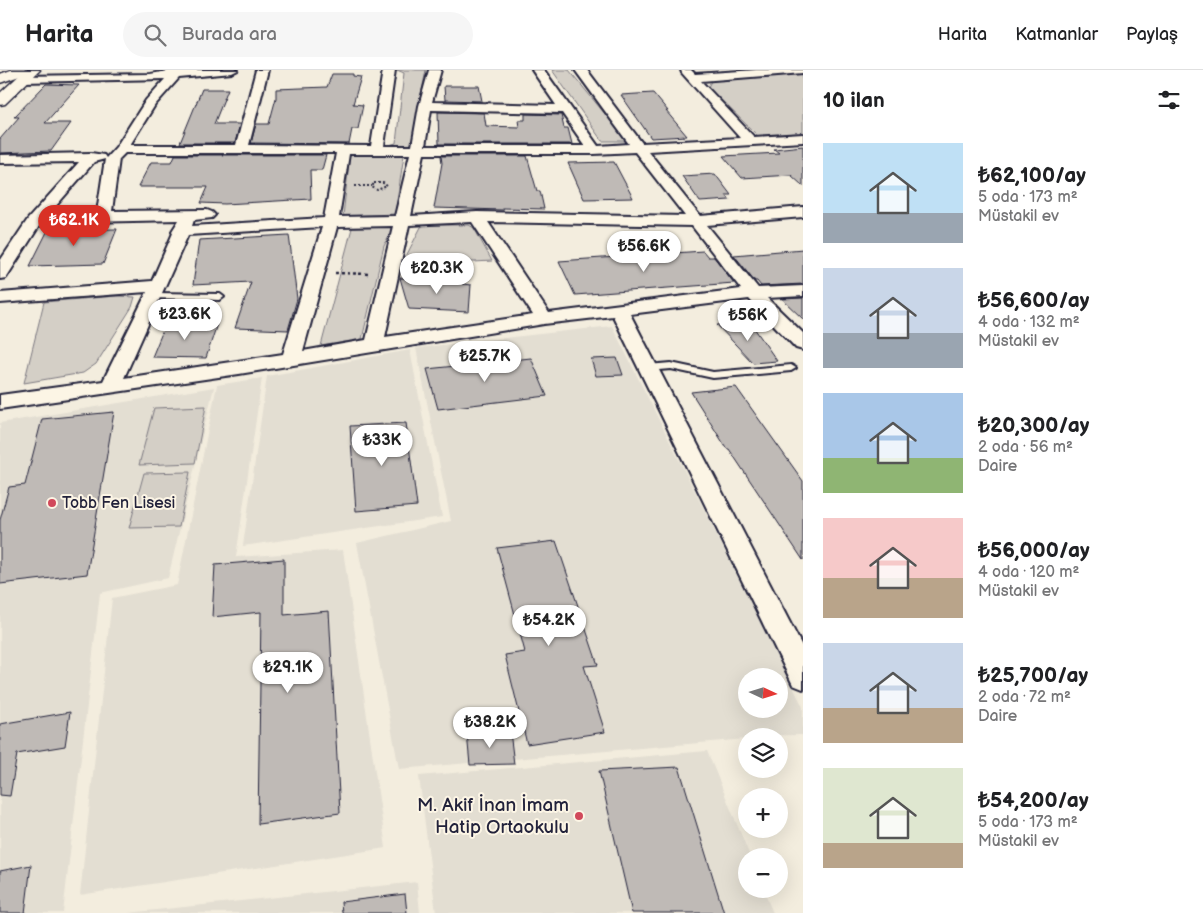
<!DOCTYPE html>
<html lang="tr">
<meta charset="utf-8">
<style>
body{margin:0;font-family:"Balsamiq Sans",sans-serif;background:#f6f6f6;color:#202124;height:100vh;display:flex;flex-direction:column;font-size:19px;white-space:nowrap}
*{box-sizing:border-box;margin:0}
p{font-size:16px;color:#757577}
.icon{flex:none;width:28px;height:28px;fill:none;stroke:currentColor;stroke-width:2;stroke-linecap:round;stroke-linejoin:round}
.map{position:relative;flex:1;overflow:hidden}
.drawer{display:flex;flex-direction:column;background:#fff;width:400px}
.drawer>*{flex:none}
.needle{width:32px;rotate:94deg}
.tools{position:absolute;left:738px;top:598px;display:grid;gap:10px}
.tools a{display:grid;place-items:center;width:50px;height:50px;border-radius:50%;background:#fff;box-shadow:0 5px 20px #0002;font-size:25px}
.price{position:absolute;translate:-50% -42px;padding:0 11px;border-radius:18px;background:#fff;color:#222;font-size:16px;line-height:32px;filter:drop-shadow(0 1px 2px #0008)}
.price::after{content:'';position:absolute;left:50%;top:30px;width:15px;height:11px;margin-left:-8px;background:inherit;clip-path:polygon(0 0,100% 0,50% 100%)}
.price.current{background:#d93025;color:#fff}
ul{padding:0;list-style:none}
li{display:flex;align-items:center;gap:15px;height:125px;padding:0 20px}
li span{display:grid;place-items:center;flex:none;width:140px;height:100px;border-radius:0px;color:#555}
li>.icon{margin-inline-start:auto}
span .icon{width:60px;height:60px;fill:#fffc;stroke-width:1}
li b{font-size:21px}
h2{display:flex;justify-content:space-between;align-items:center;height:60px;padding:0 20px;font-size:21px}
header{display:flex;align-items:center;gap:30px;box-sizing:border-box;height:70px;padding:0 25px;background:#fff;border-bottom:1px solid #e0e0e0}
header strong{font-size:24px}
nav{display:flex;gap:28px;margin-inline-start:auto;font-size:18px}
.search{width:350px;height:45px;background:#f6f6f6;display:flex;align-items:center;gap:12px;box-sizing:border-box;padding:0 18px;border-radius:28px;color:#757577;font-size:19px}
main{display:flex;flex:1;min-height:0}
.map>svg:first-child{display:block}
.built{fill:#e3ded2;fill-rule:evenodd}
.green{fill:#d4cfc6;stroke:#7b7880}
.building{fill:#bfbab6;stroke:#22223b}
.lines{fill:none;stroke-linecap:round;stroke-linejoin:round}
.lane-casing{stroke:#22223b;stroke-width:4}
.street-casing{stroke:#22223b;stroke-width:4}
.secondary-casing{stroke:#22223b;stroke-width:3}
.primary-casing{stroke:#22223b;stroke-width:3}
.path-far1{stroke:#22223b;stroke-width:2;stroke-dasharray:2 2;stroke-linecap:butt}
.path{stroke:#22223b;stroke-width:2.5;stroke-dasharray:3 3;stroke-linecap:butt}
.lane{fill:#fcf5e5;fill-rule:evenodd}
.street{fill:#fcf5e5;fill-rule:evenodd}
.secondary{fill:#fcf5e5;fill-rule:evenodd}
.primary{fill:#fcf5e5;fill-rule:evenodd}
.poi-dot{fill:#d1495b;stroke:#fcf5e5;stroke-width:2}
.labels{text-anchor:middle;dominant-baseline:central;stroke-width:4;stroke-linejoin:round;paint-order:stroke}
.poi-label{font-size:16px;fill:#22223b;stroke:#fcf5e5;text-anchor:start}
.near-poi-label{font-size:19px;fill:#22223b;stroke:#fcf5e5;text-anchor:end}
</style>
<header>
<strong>Harita</strong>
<div class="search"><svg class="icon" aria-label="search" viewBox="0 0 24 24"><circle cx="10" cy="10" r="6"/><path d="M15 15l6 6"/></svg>Burada ara</div>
<nav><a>Harita</a><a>Katmanlar</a><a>Paylaş</a></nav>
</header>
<main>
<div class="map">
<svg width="803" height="843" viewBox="0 0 803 843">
<rect width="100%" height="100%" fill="#f3edde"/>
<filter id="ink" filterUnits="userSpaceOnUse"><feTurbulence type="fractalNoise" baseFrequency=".02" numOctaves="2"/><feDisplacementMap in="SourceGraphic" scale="10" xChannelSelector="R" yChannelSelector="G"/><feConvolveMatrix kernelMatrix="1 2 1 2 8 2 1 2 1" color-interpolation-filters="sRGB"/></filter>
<g filter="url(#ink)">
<!-- built -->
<g class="built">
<path d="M612,256L803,637V665L746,666V669L399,699L357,473L451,451L416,278ZM746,606H779V639H746Z"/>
<polygon points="410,280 442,447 243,476 267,306"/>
<polygon points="262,308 236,487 343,480 386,778 80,825 112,528 177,515 217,315"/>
<polygon points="214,317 168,508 100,523 63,843 0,843 0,353"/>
<polygon points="707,681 750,786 746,786 746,819 763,819 773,843 436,843 419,706"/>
<polygon points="417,812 420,843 128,843"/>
</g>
<!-- green -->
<g class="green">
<polygon points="397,0 426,0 411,76 391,78 389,75 396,73 404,3"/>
<polygon points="552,0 569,0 627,71 602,71"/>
<polygon points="803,4 803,65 760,68 708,17 711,11"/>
<polygon points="350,84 404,85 395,144 343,146"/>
<polygon points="424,155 469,155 474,158 492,191 401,196 421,157"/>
<polygon points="394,157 384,176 362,269 321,276 352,158"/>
<polygon points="117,226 135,227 132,237 96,294 83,303 24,313 44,232"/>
<polygon points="206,336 195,393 139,395 154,338"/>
<polygon points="190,402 179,457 129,458 144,403"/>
</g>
<!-- building -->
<g class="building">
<polygon points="332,4 353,4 353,6 361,7 353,34 363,35 358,59 352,59 349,74 251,73 256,54 269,54 276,28 276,19 327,17"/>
<polygon points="46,14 79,15 45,53 71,53 51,81 0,83 0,69 19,47 14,47"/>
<polygon points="444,16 479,16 482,31 445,30"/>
<polygon points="202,19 228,19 214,54 240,54 235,73 180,73"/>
<polygon points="653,23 668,41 666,41 687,66 651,68 621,25"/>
<polygon points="438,42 484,43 486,56 519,57 518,50 525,50 525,44 561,45 564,58 568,58 572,74 439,74"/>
<polygon points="803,76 803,116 791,105 742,108 723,86 779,83 774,79"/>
<polygon points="175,85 326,85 322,100 310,100 311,129 225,134 201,133 208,117 138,117 151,92 172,92"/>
<polygon points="441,86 527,86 537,121 540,121 544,139 502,138 503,140 434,138 442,93"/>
<polygon points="614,92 633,128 584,129 568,93"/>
<polygon points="715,104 731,125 726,125 730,130 700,132 682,106"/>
<polygon points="117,159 103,194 30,196 48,160"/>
<polygon points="289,165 297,229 288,260 235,258 251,212 193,215 199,170"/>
<polygon points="803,179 803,214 761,216 757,211 755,211 734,185"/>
<polygon points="703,181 708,187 714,187 734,213 575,225 559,191"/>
<polygon points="400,208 461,212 462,214 471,215 469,242 409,239"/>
<polygon points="803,228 803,249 782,229"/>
<polygon points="750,252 777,291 753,293 717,255"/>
<polygon points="166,253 217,254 206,288 152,287"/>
<polygon points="531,288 547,326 438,339 427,299"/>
<polygon points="617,288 623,305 596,306 591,289"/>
<polygon points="736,317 803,411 803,490 729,379 727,379 691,322"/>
<polygon points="114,342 87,504 0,514 0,450 9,417 25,415 42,349"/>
<polygon points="406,353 417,436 356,441 350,356"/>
<polygon points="556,471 598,595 584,596 605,662 527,674 505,585 525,582 497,478"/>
<polygon points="284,489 284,545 329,541 340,743 258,754 261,542 212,547 215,495"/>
<polygon points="70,642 65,676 17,684 10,726 0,725 0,654"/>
<polygon points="510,662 514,694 470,695 467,663"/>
<polygon points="679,697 724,843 632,843 599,701"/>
<polygon points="31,795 25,843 0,843 0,801"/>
<polygon points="405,824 407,843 342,843 341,832"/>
</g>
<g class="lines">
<!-- lane casing -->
<g class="lane-casing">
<g id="lane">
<polygon points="154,223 220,224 224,227 220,230 151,228 151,224"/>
<polygon points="671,293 713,302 791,295 796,298 791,301 713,308 671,299 648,301 643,298 648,295"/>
</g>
</g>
<!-- street casing -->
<g class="street-casing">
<path id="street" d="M174,0H238L232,3L179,8L155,35L130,75H236L256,0H268L249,75L371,76L383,0H395L384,76H412L419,36L429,0H441L432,32L556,35L532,0H544L598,76L629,74L575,0H587L642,73L740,68L682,3L681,0H691L695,4L756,0H803V3L701,11L754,67L803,64V72L648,81L700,146L803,137V147L707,155L758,218L803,216V226L767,228L803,263V280L796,278L749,229L630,244L803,578V619L793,615L613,246L544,254L239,304L0,339V325L103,311L147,222L0,233V223L152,211L173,163L172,161L179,150L41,153L6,208L0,209V191L28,149L79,92L0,93V85L91,83L104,85L106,88L116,77L146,30L165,9L22,12L16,9L22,6L150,4ZM431,40L562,43L585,76H425ZM635,82L685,146L477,142L411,146L424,84H594ZM125,83H336L324,148L192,156L194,150L212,148L215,145L212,142L207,140L112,141L119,89ZM349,84H410L395,146L339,147ZM105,89L97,142L49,144L94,92ZM472,152L533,245L385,267L409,155ZM488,152L692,156L741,219L549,243ZM393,156L366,270L303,281L337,157ZM322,157L283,284L124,308L188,165Z"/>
</g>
<!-- secondary casing -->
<g class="secondary-casing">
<polygon id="secondary" points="11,0 30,0 28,3 0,13 0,4"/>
</g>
<!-- primary casing -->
<g class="primary-casing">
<polygon id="primary" points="25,0 40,0 5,34 0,35 0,23"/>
</g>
<!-- path-far1 -->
<g class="path-far1">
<polygon points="374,113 383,113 387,116 377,120 372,117"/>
<polyline points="355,116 372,116"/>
</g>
<!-- path -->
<polyline class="path" points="335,203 371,204"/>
<!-- lane -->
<use href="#lane" class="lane"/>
<!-- street -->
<use href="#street" class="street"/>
<!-- secondary -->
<use href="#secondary" class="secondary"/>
<!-- primary -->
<use href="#primary" class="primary"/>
</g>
</g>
<!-- markers -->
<g class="poi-dot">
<circle cx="52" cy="433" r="5"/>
<circle cx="579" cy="746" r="5"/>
</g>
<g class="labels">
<!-- poi labels -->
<g class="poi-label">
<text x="62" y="433">Tobb Fen Lisesi</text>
</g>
<!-- near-poi labels -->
<g class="near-poi-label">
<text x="569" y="735">M. Akif İnan İmam<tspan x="569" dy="22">Hatip Ortaokulu</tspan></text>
</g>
</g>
</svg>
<div class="tools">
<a><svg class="needle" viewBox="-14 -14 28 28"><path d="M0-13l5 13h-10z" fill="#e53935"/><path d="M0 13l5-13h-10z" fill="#757577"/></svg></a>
<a><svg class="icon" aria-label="layers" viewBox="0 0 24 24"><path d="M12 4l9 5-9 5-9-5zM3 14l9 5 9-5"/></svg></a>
<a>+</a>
<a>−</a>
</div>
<b class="price current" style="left:74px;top:177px">₺62.1K</b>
<b class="price" style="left:644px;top:203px">₺56.6K</b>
<b class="price" style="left:437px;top:225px">₺20.3K</b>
<b class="price" style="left:185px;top:271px">₺23.6K</b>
<b class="price" style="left:748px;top:272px">₺56K</b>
<b class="price" style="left:485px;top:313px">₺25.7K</b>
<b class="price" style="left:382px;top:397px">₺33K</b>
<b class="price" style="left:549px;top:577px">₺54.2K</b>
<b class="price" style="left:288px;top:624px">₺29.1K</b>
<b class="price" style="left:490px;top:679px">₺38.2K</b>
</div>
<section class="drawer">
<h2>10 ilan<svg class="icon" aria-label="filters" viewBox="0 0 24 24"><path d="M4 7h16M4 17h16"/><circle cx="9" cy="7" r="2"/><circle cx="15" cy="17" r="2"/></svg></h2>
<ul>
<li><span style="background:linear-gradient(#bfe0f5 70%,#9aa5b1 0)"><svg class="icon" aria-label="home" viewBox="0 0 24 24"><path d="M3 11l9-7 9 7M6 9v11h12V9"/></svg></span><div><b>₺62,100/ay</b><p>5 oda · 173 m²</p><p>Müstakil ev</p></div></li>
<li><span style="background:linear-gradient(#c9d6e8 65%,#9aa5b1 0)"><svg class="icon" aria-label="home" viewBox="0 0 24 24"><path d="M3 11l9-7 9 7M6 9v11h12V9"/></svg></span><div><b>₺56,600/ay</b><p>4 oda · 132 m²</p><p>Müstakil ev</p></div></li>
<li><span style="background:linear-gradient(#a9c7e8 65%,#8fb573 0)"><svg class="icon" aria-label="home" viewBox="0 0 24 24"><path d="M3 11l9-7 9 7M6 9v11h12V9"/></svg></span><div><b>₺20,300/ay</b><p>2 oda · 56 m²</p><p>Daire</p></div></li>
<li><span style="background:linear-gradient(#f6c9c9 60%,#b9a48a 0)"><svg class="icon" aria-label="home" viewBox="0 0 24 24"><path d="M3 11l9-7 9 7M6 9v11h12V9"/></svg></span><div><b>₺56,000/ay</b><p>4 oda · 120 m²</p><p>Müstakil ev</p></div></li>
<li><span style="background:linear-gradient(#c9d6e8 65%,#b9a48a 0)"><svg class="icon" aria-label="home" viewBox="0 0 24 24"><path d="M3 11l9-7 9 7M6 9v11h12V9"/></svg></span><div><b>₺25,700/ay</b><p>2 oda · 72 m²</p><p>Daire</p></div></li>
<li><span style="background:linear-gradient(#dfe7d0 75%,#b9a48a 0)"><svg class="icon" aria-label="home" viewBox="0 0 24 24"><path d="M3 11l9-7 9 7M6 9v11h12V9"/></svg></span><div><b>₺54,200/ay</b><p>5 oda · 173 m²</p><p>Müstakil ev</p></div></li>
</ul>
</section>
</main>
